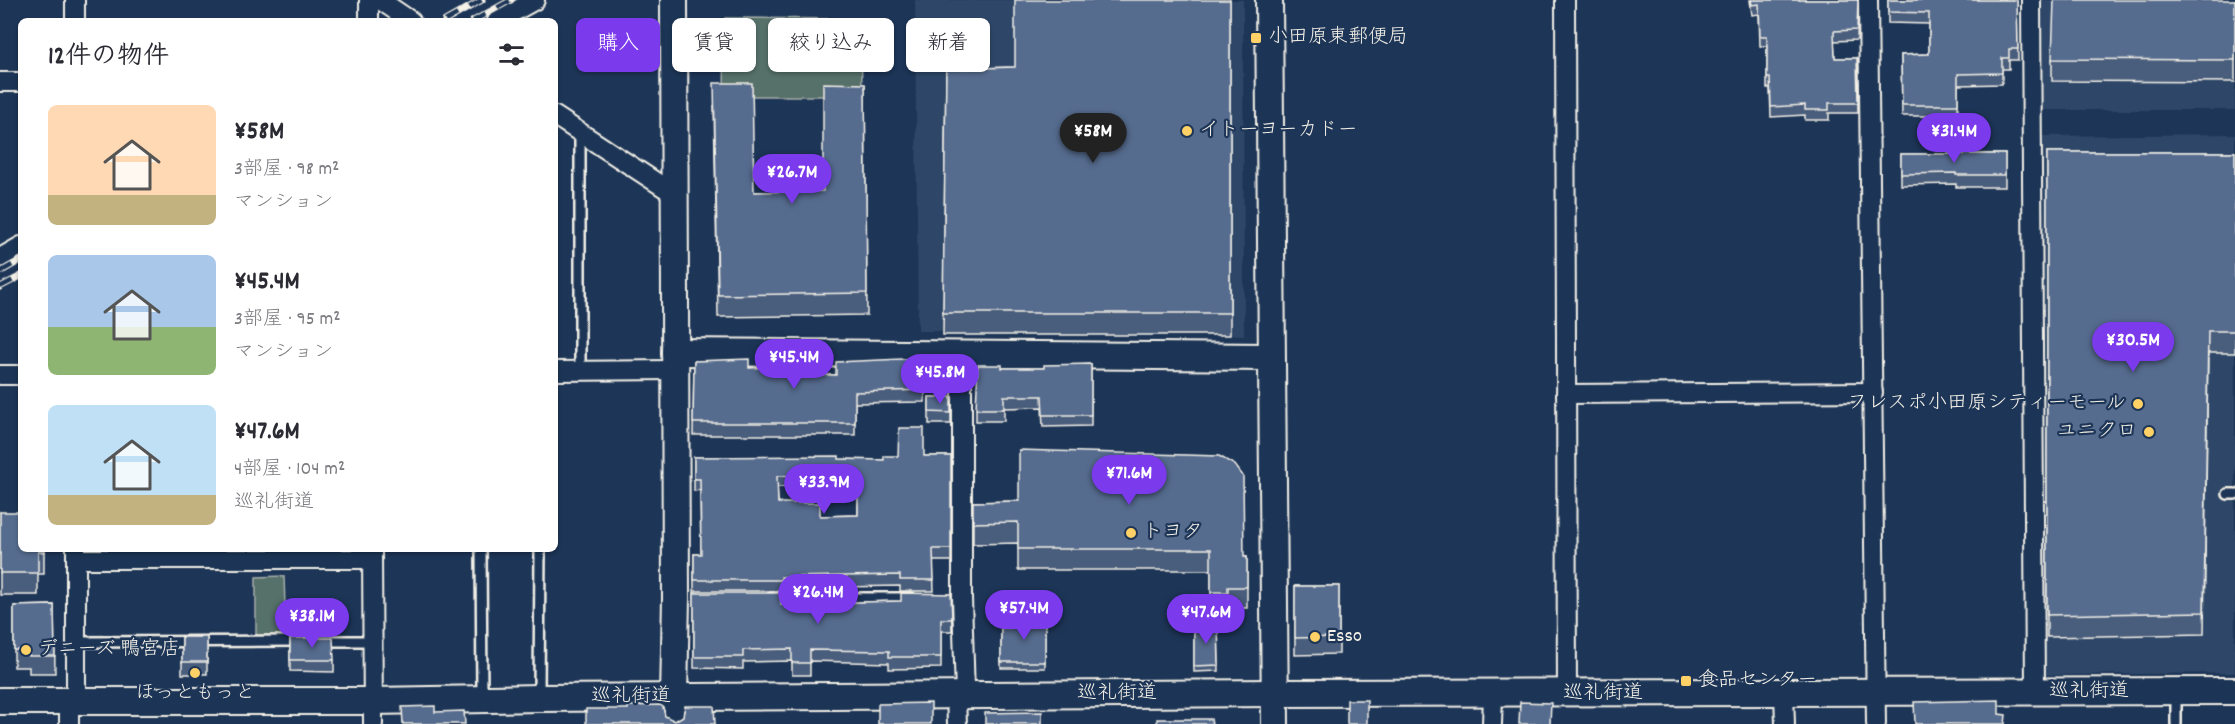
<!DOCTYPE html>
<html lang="ja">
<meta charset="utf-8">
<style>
body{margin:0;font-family:Dekko,"Klee One",sans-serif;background:#f7f7f7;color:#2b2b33;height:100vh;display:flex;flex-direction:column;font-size:22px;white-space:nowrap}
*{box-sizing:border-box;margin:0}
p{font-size:20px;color:#7c7c81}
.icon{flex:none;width:33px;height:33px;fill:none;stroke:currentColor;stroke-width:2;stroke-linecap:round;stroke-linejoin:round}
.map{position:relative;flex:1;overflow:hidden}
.panel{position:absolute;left:18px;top:18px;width:540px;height:534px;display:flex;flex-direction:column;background:#fff;border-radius:9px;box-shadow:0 2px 4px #0004}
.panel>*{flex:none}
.banner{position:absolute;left:576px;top:18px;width:570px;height:54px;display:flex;gap:12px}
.price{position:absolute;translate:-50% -51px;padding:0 14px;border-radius:21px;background:#7c3aed;color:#fff;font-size:20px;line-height:39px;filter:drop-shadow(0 2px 3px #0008)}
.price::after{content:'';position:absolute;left:50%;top:36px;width:18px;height:14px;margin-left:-9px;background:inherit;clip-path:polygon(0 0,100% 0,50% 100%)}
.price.active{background:#222;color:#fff}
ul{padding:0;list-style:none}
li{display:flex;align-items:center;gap:18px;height:150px;padding:0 30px}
li span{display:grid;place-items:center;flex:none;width:168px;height:120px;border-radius:9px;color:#555}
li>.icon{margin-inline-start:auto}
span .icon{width:72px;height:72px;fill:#fffc;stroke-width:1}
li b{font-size:26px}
h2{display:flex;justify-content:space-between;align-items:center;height:72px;padding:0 30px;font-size:26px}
.chip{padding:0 21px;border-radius:9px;background:#fff;box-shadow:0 2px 4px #0004;font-size:21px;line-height:54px}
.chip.active{background:#7c3aed;color:#fff}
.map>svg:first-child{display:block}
.built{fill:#2e4668}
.green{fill:#576f6b;stroke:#a6b0aa;stroke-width:1.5}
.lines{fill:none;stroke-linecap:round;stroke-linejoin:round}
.lane-casing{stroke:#f4f1e8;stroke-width:14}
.street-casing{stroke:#f4f1e8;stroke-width:22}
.secondary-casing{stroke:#f4f1e8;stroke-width:30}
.lane{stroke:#1d3557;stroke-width:9}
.street{stroke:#1d3557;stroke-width:18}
.secondary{stroke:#1d3557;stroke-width:26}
.rail-casing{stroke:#f4f1e8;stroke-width:7}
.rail{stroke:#1d3557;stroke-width:4.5;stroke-dasharray:14;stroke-linecap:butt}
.wall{fill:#4a5d7b;stroke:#f4f1e8;stroke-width:1.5;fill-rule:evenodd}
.building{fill:#566c8f;stroke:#f4f1e8;stroke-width:1.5;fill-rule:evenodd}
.poi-dot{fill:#ffd166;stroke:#1d3557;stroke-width:2}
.labels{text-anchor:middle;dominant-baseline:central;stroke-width:4.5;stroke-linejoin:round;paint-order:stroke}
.poi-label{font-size:20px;fill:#f4f1e8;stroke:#1d3557;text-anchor:start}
.street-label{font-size:20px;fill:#f4f1e8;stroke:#1d3557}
</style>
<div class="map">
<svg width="2235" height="724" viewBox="0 0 2235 724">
<rect width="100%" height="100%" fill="#1d3557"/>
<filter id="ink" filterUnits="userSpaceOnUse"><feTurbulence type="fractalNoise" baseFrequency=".0167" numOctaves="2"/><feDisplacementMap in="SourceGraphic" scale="12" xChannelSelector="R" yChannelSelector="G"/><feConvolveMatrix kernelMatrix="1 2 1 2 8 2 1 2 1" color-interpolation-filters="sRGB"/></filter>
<g filter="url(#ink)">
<!-- built -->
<g class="built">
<polygon points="915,0 1243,0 1244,335 918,331"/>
<rect x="2038" y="0" width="197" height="110"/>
<polygon points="2235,134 2235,673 2042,675 2039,136"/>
</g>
<!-- green -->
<g class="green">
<polygon points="725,18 861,19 862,96 724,96"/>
<polygon points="284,576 286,637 256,637 256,577"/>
</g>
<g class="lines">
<!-- lane casing -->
<g class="lane-casing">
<g id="lane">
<polyline points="580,132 580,371"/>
<polyline points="2228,494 2235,494"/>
<polyline points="481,549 482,697"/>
<polyline points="771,598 911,598"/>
<polyline points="321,641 372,641"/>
<polyline points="76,642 301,641"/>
<polyline points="539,697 540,549"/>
<polyline points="2176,724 2176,694"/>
</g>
</g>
<!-- street casing -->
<g class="street-casing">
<g id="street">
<polyline points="75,0 75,21"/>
<polyline points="369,0 369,21"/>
<polyline points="380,0 411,21"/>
<polyline points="1565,0 1567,694"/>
<polyline points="1868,0 1876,724"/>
<polyline points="2031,0 2035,692"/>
<polyline points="497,21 535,0"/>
<polyline points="0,82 21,82"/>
<polyline points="555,116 674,194"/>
<polyline points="0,258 21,246"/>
<polyline points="962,355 962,598 965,695"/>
<polyline points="555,371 674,370"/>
<polyline points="0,375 21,375"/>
<polyline points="1566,394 1873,392"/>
<polyline points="76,549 76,703"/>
<polyline points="372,549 373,724"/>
<polyline points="76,559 372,559"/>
<polyline points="1784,693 1785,724"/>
<polyline points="956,695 957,724"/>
<polyline points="674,697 674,724"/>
<polyline points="69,724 69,702"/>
<polyline points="1492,724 1493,694"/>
</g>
</g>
<!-- secondary casing -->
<g class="secondary-casing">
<g id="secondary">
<polyline points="674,0 676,598 674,697"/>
<polyline points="1269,0 1275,724"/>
<polyline points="675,352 1270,357"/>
<polyline points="0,701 373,701 539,698 1275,693 2235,691"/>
</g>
</g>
<!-- lane -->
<use href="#lane" class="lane"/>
<!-- street -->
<use href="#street" class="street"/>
<!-- secondary -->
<use href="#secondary" class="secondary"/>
<!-- rail casing -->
<g class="rail-casing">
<g id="rail">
<polyline points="445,21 482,0"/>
<polyline points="473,21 511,0"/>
<polyline points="0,272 21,260"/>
<polyline points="0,287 21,276"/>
</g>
</g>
<!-- rail -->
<use href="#rail" class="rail"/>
</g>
<!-- wall -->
<g class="wall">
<polygon points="1230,0 1230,335 943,335 946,69 1015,67"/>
<polygon points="1750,0 1858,0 1857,40 1834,41 1835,58 1857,58 1858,113 1829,113 1829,120 1805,120 1805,115 1771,117 1770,88 1767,88 1767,46 1760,46 1759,14 1752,15"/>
<polygon points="1888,0 2017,0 2018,60 2009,60 2009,69 2002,69 2002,84 1958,85 1958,116 1902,116 1901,55 1929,54 1929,24 1888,23"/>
<polygon points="2235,0 2235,82 2052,81 2052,59"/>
<polygon points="865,84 867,315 718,317 714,105 754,192 823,191"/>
<polygon points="2047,152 2235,152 2235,353 2208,353 2204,634 2047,637"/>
<polygon points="1901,154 2005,154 2005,187 1956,187 1956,184 1901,185"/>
<polygon points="925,358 925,402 855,403 855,435 693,435 694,361 806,375 836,375"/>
<polygon points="1091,364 1091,426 1043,427 1042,407 1004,408 1004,421 976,421 976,409 1002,368 1044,368"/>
<rect x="929" y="397" width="22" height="27"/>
<path d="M924,456H951V561H933L934,591H900V586L781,588V591H694V554H701L700,490L694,491V457L884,460ZM852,486V492H858V515L820,516L778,503L777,487Z"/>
<polygon points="1019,501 1247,557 1247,608 1228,608 1228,613 1211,613 1211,570 1018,570 1018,543 973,544 973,502"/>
<polygon points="0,512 44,549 44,574 38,574 38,595 0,595"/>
<polygon points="1295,586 1339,586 1339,654 1295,655"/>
<polygon points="694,593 781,604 901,601 951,594 952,631 941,631 941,668 889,669 889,663 810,661 810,675 792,675 792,661 743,662 743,669 694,668"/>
<polygon points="54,605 55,673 29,673 29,667 14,667 14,606"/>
<polygon points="1034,621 1045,621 1045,668 1001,668 1001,628 1010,628"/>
<polygon points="1218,624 1219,671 1194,672 1194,625"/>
<rect x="182" y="637" width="25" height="37"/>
<polygon points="290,638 334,660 334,672 290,671"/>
</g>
<!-- building -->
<g class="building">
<polygon points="1015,0 1230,0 1230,313 943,313 946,69 1015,67"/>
<polygon points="1751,0 1858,0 1857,30 1834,31 1835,58 1857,58 1858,103 1829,103 1829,110 1805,110 1805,105 1771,107 1770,78 1767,78 1767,36 1760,36 1759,4 1752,5"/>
<polygon points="1888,0 2017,0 2018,49 2009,49 2009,58 2002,58 2002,73 1958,74 1958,105 1902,105 1901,55 1929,54 1929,13 1888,12"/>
<polygon points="2054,0 2235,0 2235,60 2052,59"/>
<polygon points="714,83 752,83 754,192 823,191 823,83 865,84 867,293 718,295"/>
<polygon points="2047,152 2235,152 2235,331 2208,331 2204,612 2047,615"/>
<polygon points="1901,154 2005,154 2005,175 1956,175 1956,173 1901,174"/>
<polygon points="925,358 925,390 855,392 855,423 693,423 694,361 749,359 749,368 806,366 806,375 836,375 836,362"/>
<polygon points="1091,364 1091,415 1043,415 1042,396 1004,396 1004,409 976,409 978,365 1002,365 1002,368 1044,368 1044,365"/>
<polygon points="929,397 951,397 951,413 929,412"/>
<path d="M899,428H924V456H951V549H933L934,580H900V575L781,577V580H694V554H701L700,479H694V457L839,456V459L884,460V456H898ZM853,474L852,480H858V515L820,516V503H778L777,476Z"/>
<polygon points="1019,450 1219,456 1235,465 1243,476 1244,557 1247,557 1247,587 1228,587 1228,592 1211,592 1211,549 1018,549 1018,522 973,523 973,502 1019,501"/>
<polygon points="0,512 21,512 21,549 44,549 44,552 38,552 38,573 0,573"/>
<polygon points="1295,586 1339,586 1339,637 1295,638"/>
<polygon points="694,593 781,593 781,604 901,601 901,593 951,594 952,619 941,619 941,657 889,657 889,651 810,650 810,663 792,663 792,649 743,650 743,657 694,657"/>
<polygon points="54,605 55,656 29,656 29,650 14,650 14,606"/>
<polygon points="1034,618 1034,621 1045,621 1045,662 1001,662 1001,628 1010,628 1010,619"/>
<polygon points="1218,624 1219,665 1194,666 1194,625"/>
<rect x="182" y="637" width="25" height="25"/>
<polygon points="290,638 333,638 334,660 290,660"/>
<rect x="1347" y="700" width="20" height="24"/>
<polygon points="1999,700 1999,714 2006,715 2005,724 1915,724 1914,702"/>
<polygon points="1520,702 1551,703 1550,724 1519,724"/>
<polygon points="931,703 931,724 878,724 878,704"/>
<polygon points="660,705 663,707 665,716 675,721 683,716 685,706 714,706 715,724 586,724 586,709 628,709 628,706"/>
<polygon points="435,706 435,712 464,711 465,724 403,724 402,707"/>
<polygon points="1042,712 1042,724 985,724 985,713"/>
<polygon points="1157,719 1211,719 1212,724 1157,724"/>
</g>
</g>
<!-- markers -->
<g class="poi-dot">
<rect x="1250" y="32" width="12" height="12" rx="3"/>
<circle cx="1187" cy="131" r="6"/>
<circle cx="2138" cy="404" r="6"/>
<circle cx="2149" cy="432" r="6"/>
<circle cx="1131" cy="533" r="6"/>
<circle cx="1315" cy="637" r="6"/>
<circle cx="26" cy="650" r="6"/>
<circle cx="195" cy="673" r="6"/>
<rect x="1680" y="675" width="12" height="12" rx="3"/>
</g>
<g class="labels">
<!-- poi labels -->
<g class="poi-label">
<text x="1268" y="38">小田原東郵便局</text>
<text x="1199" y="131">イトーヨーカドー</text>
<text x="2126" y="404" text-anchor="end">フレスポ小田原シティーモール</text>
<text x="2137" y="432" text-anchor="end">ユニクロ</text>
<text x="1143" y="533">トヨタ</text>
<text x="1327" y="637">Esso</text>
<text x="38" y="650">デニーズ 鴨宮店</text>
<text x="1698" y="681">食品センター</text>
<text x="195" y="694" text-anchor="middle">ほっともっと</text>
</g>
<!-- street labels -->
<g class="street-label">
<text x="2089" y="692">巡礼街道</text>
<text x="1117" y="694">巡礼街道</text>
<text x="1603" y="694">巡礼街道</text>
<text x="631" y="697">巡礼街道</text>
</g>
</g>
</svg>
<b class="price active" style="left:1093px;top:164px">¥58M</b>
<b class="price" style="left:1954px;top:164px">¥31.4M</b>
<b class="price" style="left:792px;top:205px">¥26.7M</b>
<b class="price" style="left:2133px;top:373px">¥30.5M</b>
<b class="price" style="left:794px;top:390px">¥45.4M</b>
<b class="price" style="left:940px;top:405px">¥45.8M</b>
<b class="price" style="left:1129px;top:506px">¥71.6M</b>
<b class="price" style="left:824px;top:515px">¥33.9M</b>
<b class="price" style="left:818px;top:625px">¥26.4M</b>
<b class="price" style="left:1024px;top:641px">¥57.4M</b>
<b class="price" style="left:1206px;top:645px">¥47.6M</b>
<b class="price" style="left:312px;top:649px">¥38.1M</b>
<div class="banner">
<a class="chip active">購入</a>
<a class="chip">賃貸</a>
<a class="chip">絞り込み</a>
<a class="chip">新着</a>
</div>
<section class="panel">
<h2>12件の物件<svg class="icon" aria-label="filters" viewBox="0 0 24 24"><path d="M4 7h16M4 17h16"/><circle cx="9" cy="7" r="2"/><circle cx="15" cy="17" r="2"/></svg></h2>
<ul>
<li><span style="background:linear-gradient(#ffd9b3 75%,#c2b280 0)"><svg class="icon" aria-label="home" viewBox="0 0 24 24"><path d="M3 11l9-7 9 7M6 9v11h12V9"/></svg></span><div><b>¥58M</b><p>3部屋 · 98 m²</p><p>マンション</p></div></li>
<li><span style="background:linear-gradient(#a9c7e8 60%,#8fb573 0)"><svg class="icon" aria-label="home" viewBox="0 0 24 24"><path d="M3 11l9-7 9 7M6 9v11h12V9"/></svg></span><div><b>¥45.4M</b><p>3部屋 · 95 m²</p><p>マンション</p></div></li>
<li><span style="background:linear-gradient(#bfe0f5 75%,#c2b280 0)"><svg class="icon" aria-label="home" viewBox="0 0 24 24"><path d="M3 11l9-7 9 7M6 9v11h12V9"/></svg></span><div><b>¥47.6M</b><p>4部屋 · 104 m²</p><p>巡礼街道</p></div></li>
</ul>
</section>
</div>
